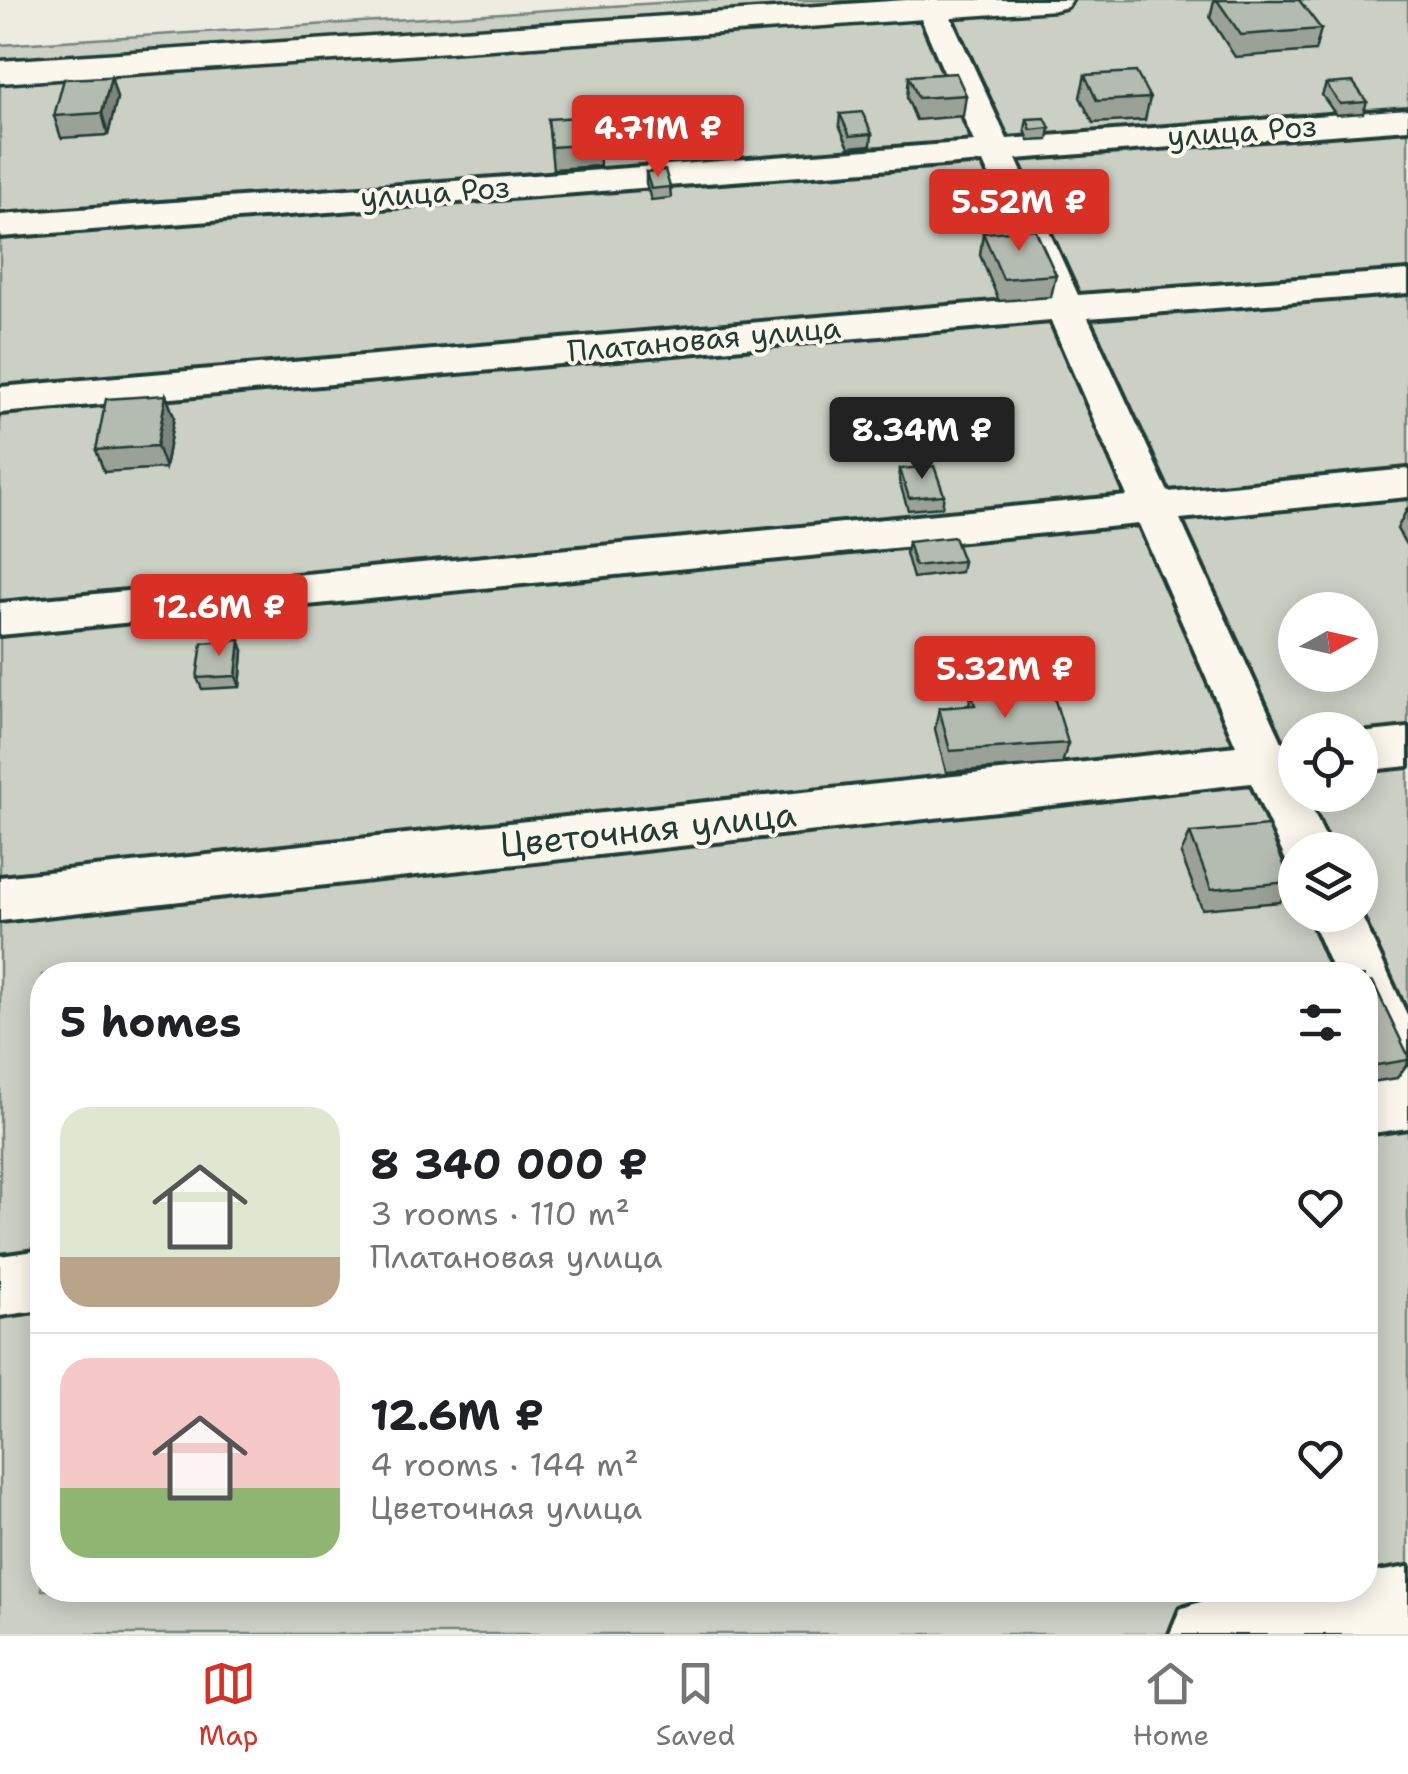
<!DOCTYPE html>
<meta charset="utf-8">
<style>
body{margin:0;font-family:"Shantell Sans",sans-serif;background:#f6f6f6;color:#202124;height:100vh;display:flex;flex-direction:column;font-size:38px;white-space:nowrap}
*{box-sizing:border-box;margin:0}
p{font-size:32px;color:#757577}
.icon{flex:none;width:55px;height:55px;fill:none;stroke:currentColor;stroke-width:2;stroke-linecap:round;stroke-linejoin:round}
.map{position:relative;flex:1;overflow:hidden}
.sheet{position:absolute;left:30px;top:962px;width:1348px;height:640px;display:flex;flex-direction:column;background:#fff;border-radius:40px;box-shadow:0 5px 25px #0003}
.sheet>*{flex:none}
.needle{width:65px;rotate:82deg}
.buttons{position:absolute;left:1278px;top:592px;display:grid;gap:20px}
.buttons a{display:grid;place-items:center;width:100px;height:100px;border-radius:50%;background:#fff;box-shadow:0 5px 25px #0003;font-size:50px}
.price{position:absolute;translate:-50% -85px;padding:0 22px;border-radius:10px;background:#d93025;color:#fff;font-size:32px;line-height:65px;filter:drop-shadow(0 2px 5px #0008)}
.price::after{content:'';position:absolute;left:50%;top:60px;width:30px;height:22px;margin-left:-15px;background:inherit;clip-path:polygon(0 0,100% 0,50% 100%)}
.price.selected{background:#222;color:#fff}
ul{padding:0;list-style:none}
li{display:flex;align-items:center;gap:30px;height:250px;padding:0 30px}
li+li{border-top:2px solid #e0e0e0}
li span{display:grid;place-items:center;flex:none;width:280px;height:200px;border-radius:30px;color:#555}
li>.icon{margin-inline-start:auto}
span .icon{width:120px;height:120px;fill:#fffc;stroke-width:1}
li b{font-size:42px}
h2{display:flex;justify-content:space-between;align-items:center;height:120px;padding:0 30px;font-size:42px}
.tab-bar{display:flex;justify-content:space-around;align-items:center;height:140px;border-top:2px solid #e0e0e0;background:#fff;font-size:28px;color:#757577}
.tab-bar a{display:grid;justify-items:center;gap:5px}
.tab-bar .selected{color:#d93025}
.map>svg:first-child{display:block}
.green{fill:#cbcfc4;stroke:#75867c;stroke-width:2.5;fill-rule:evenodd}
.lines{fill:none;stroke-linecap:round;stroke-linejoin:round}
.street-casing{stroke:#1f3d34;stroke-width:8}
.secondary-casing{stroke:#1f3d34;stroke-width:7}
.street{fill:#fbf7ec;fill-rule:evenodd}
.secondary{fill:#fbf7ec;fill-rule:evenodd}
.wall{fill:#9ba197;stroke:#1f3d34;stroke-width:2.5}
.shaded-wall{fill:#7e837b;stroke:#1f3d34;stroke-width:2.5}
.building{fill:#b4bbb0;stroke:#1f3d34;stroke-width:2.5}
.labels{text-anchor:middle;dominant-baseline:central;stroke-width:8;stroke-linejoin:round;paint-order:stroke}
.far-street-label{font-size:30px;fill:#1f3d34;stroke:#fbf7ec}
.street-label{font-size:35px;fill:#1f3d34;stroke:#fbf7ec}
</style>
<div class="map">
<svg width="1408" height="1634" viewBox="0 0 1408 1634">
<rect width="100%" height="100%" fill="#eeece1"/>
<filter id="ink" filterUnits="userSpaceOnUse"><feTurbulence type="fractalNoise" baseFrequency=".01" numOctaves="2"/><feDisplacementMap in="SourceGraphic" scale="20" xChannelSelector="R" yChannelSelector="G"/><feConvolveMatrix kernelMatrix="1 2 1 2 8 2 1 2 1" color-interpolation-filters="sRGB"/></filter>
<g filter="url(#ink)">
<!-- green -->
<path class="green" d="M705,0H1408V1634H0V45ZM1295,610H1360V675H1295ZM1295,730H1360V795H1295ZM1295,850H1360V915H1295ZM42,975H1365V1590H42Z"/>
<g class="lines">
<!-- street casing -->
<g class="street-casing">
<g id="street">
<polygon points="931,0 943,2 947,9 1007,139 1408,109 1408,129 1016,159 1078,295 1408,271 1408,293 1088,318 1168,492 1408,469 1408,497 1180,519 1282,742 1295,740 1295,795 1306,795 1331,850 1295,850 1295,867 1288,865 1251,783 0,921 0,877 1236,746 1139,524 0,635 0,603 1127,496 1051,321 0,413 0,387 1042,298 983,162 0,237 0,215 974,142 917,9 921,2"/>
<polygon points="1408,728 1408,766 1360,771 1360,733"/>
<polygon points="1360,913 1408,1017 1408,1128 1365,1134 1365,1082 1381,1080 1365,1044 1365,975 1335,975 1309,915"/>
<polygon points="42,1250 42,1310 0,1316 0,1256"/>
<path d="M1408,1567V1634H1170L1180,1609C1239,1585 1303,1590 1365,1590V1574Z"/>
</g>
</g>
<!-- secondary casing -->
<g class="secondary-casing">
<polygon id="secondary" points="906,0 1072,0 1067,7 1055,10 0,83 0,61"/>
</g>
<!-- street -->
<use href="#street" class="street"/>
<!-- secondary -->
<use href="#secondary" class="secondary"/>
</g>
<!-- wall -->
<g class="wall">
<polygon points="1214,0 1321,29 1315,51 1235,57 1210,18"/>
<polygon points="1085,75 1150,98 1145,120 1093,123 1080,97"/>
<polygon points="909,76 966,95 963,116 916,120 907,98"/>
<polygon points="111,77 117,98 108,135 61,138 54,116"/>
<polygon points="1326,84 1367,102 1363,113 1336,115 1322,95"/>
<polygon points="840,114 872,134 871,145 849,147 839,125"/>
<polygon points="548,119 599,144 600,166 553,169"/>
<polygon points="1027,119 1050,128 1048,140 1029,141 1025,130"/>
<polygon points="646,172 670,187 671,198 651,200 646,183"/>
<polygon points="983,233 1056,275 1051,297 999,301 980,255"/>
<polygon points="166,395 174,417 165,468 104,472 96,450"/>
<polygon points="900,469 944,495 942,507 908,510 899,480"/>
<polygon points="1408,507 1408,548 1397,529"/>
<polygon points="908,542 963,561 961,572 913,578 906,553"/>
<polygon points="243,651 240,687 202,689 197,678"/>
<polygon points="971,693 1068,743 1062,764 946,772 935,729 939,708 969,705"/>
<polygon points="1190,833 1291,882 1280,902 1202,909 1181,854"/>
<polygon points="1365,983 1408,1055 1408,1063 1397,1078 1365,1083"/>
</g>
<!-- shaded-wall -->
<g class="shaded-wall">
<polygon points="111,77 117,98 108,135 102,113"/>
<polygon points="166,395 174,417 165,468 157,446"/>
<polygon points="240,640 243,651 240,687 236,676"/>
</g>
<!-- building -->
<g class="building">
<polygon points="1217,0 1299,0 1321,29 1241,35"/>
<polygon points="1136,72 1150,98 1097,101 1085,75"/>
<polygon points="956,73 966,95 918,98 909,76"/>
<polygon points="111,77 102,113 54,116 64,79"/>
<polygon points="1353,82 1367,102 1340,104 1326,84"/>
<polygon points="862,112 872,134 850,136 840,114"/>
<polygon points="595,116 599,144 551,147 548,119"/>
<polygon points="1045,118 1050,128 1031,130 1027,119"/>
<polygon points="665,170 670,187 651,189 646,172"/>
<polygon points="1035,229 1056,275 1003,279 983,233"/>
<polygon points="166,395 157,446 96,450 106,399"/>
<polygon points="934,466 944,495 909,498 900,469"/>
<polygon points="954,537 963,561 915,566 908,542"/>
<polygon points="240,640 236,676 197,678 202,643"/>
<polygon points="1051,687 1068,743 950,751 939,708 975,705 971,693"/>
<polygon points="1268,826 1291,882 1211,889 1190,833"/>
<polygon points="1373,982 1408,1055 1408,1060 1365,1067 1365,983"/>
</g>
</g>
<g class="labels">
<!-- far-street labels -->
<g class="far-street-label">
<text transform="translate(1242 131) rotate(-4)">улица Роз</text>
<text transform="translate(435 192) rotate(-4)">улица Роз</text>
<text transform="translate(704 339) rotate(-5)">Платановая улица</text>
</g>
<!-- street labels -->
<g class="street-label">
<text transform="translate(648 829) rotate(-6)">Цветочная улица</text>
</g>
</g>
</svg>
<div class="buttons">
<a><svg class="needle" viewBox="-14 -14 28 28"><path d="M0-13l5 13h-10z" fill="#e53935"/><path d="M0 13l5-13h-10z" fill="#757577"/></svg></a>
<a><svg class="icon" aria-label="locate" viewBox="0 0 24 24"><circle cx="12" cy="12" r="6"/><path d="M12 2v4M12 18v4M2 12h4M18 12h4"/></svg></a>
<a><svg class="icon" aria-label="layers" viewBox="0 0 24 24"><path d="M12 4l9 5-9 5-9-5zM3 14l9 5 9-5"/></svg></a>
</div>
<b class="price" style="left:658px;top:180px">4.71M ₽</b>
<b class="price" style="left:1019px;top:254px">5.52M ₽</b>
<b class="price selected" style="left:922px;top:482px">8.34M ₽</b>
<b class="price" style="left:219px;top:659px">12.6M ₽</b>
<b class="price" style="left:1005px;top:721px">5.32M ₽</b>
<section class="sheet">
<h2>5 homes<svg class="icon" aria-label="filters" viewBox="0 0 24 24"><path d="M4 7h16M4 17h16"/><circle cx="9" cy="7" r="2"/><circle cx="15" cy="17" r="2"/></svg></h2>
<ul>
<li><span style="background:linear-gradient(#dfe7d0 75%,#b9a48a 0)"><svg class="icon" aria-label="home" viewBox="0 0 24 24"><path d="M3 11l9-7 9 7M6 9v11h12V9"/></svg></span><div><b>8 340 000 ₽</b><p>3 rooms · 110 m²</p><p>Платановая улица</p></div><svg class="icon" aria-label="heart" viewBox="0 0 24 24"><path d="M12 20l-8-8c-3-5 5-10 8-4 3-6 11-1 8 4z"/></svg></li>
<li><span style="background:linear-gradient(#f6c9c9 65%,#8fb573 0)"><svg class="icon" aria-label="home" viewBox="0 0 24 24"><path d="M3 11l9-7 9 7M6 9v11h12V9"/></svg></span><div><b>12.6M ₽</b><p>4 rooms · 144 m²</p><p>Цветочная улица</p></div><svg class="icon" aria-label="heart" viewBox="0 0 24 24"><path d="M12 20l-8-8c-3-5 5-10 8-4 3-6 11-1 8 4z"/></svg></li>
</ul>
</section>
</div>
<nav class="tab-bar">
<a class="selected"><svg class="icon" aria-label="map" viewBox="0 0 24 24"><path d="M3 6l6-2 6 2 6-2v14l-6 2-6-2-6 2zM9 4v14M15 6v14"/></svg>Map</a>
<a><svg class="icon" aria-label="saved" viewBox="0 0 24 24"><path d="M7 4h10v16l-5-4-5 4z"/></svg>Saved</a>
<a><svg class="icon" aria-label="home" viewBox="0 0 24 24"><path d="M3 11l9-7 9 7M6 9v11h12V9"/></svg>Home</a>
</nav>
